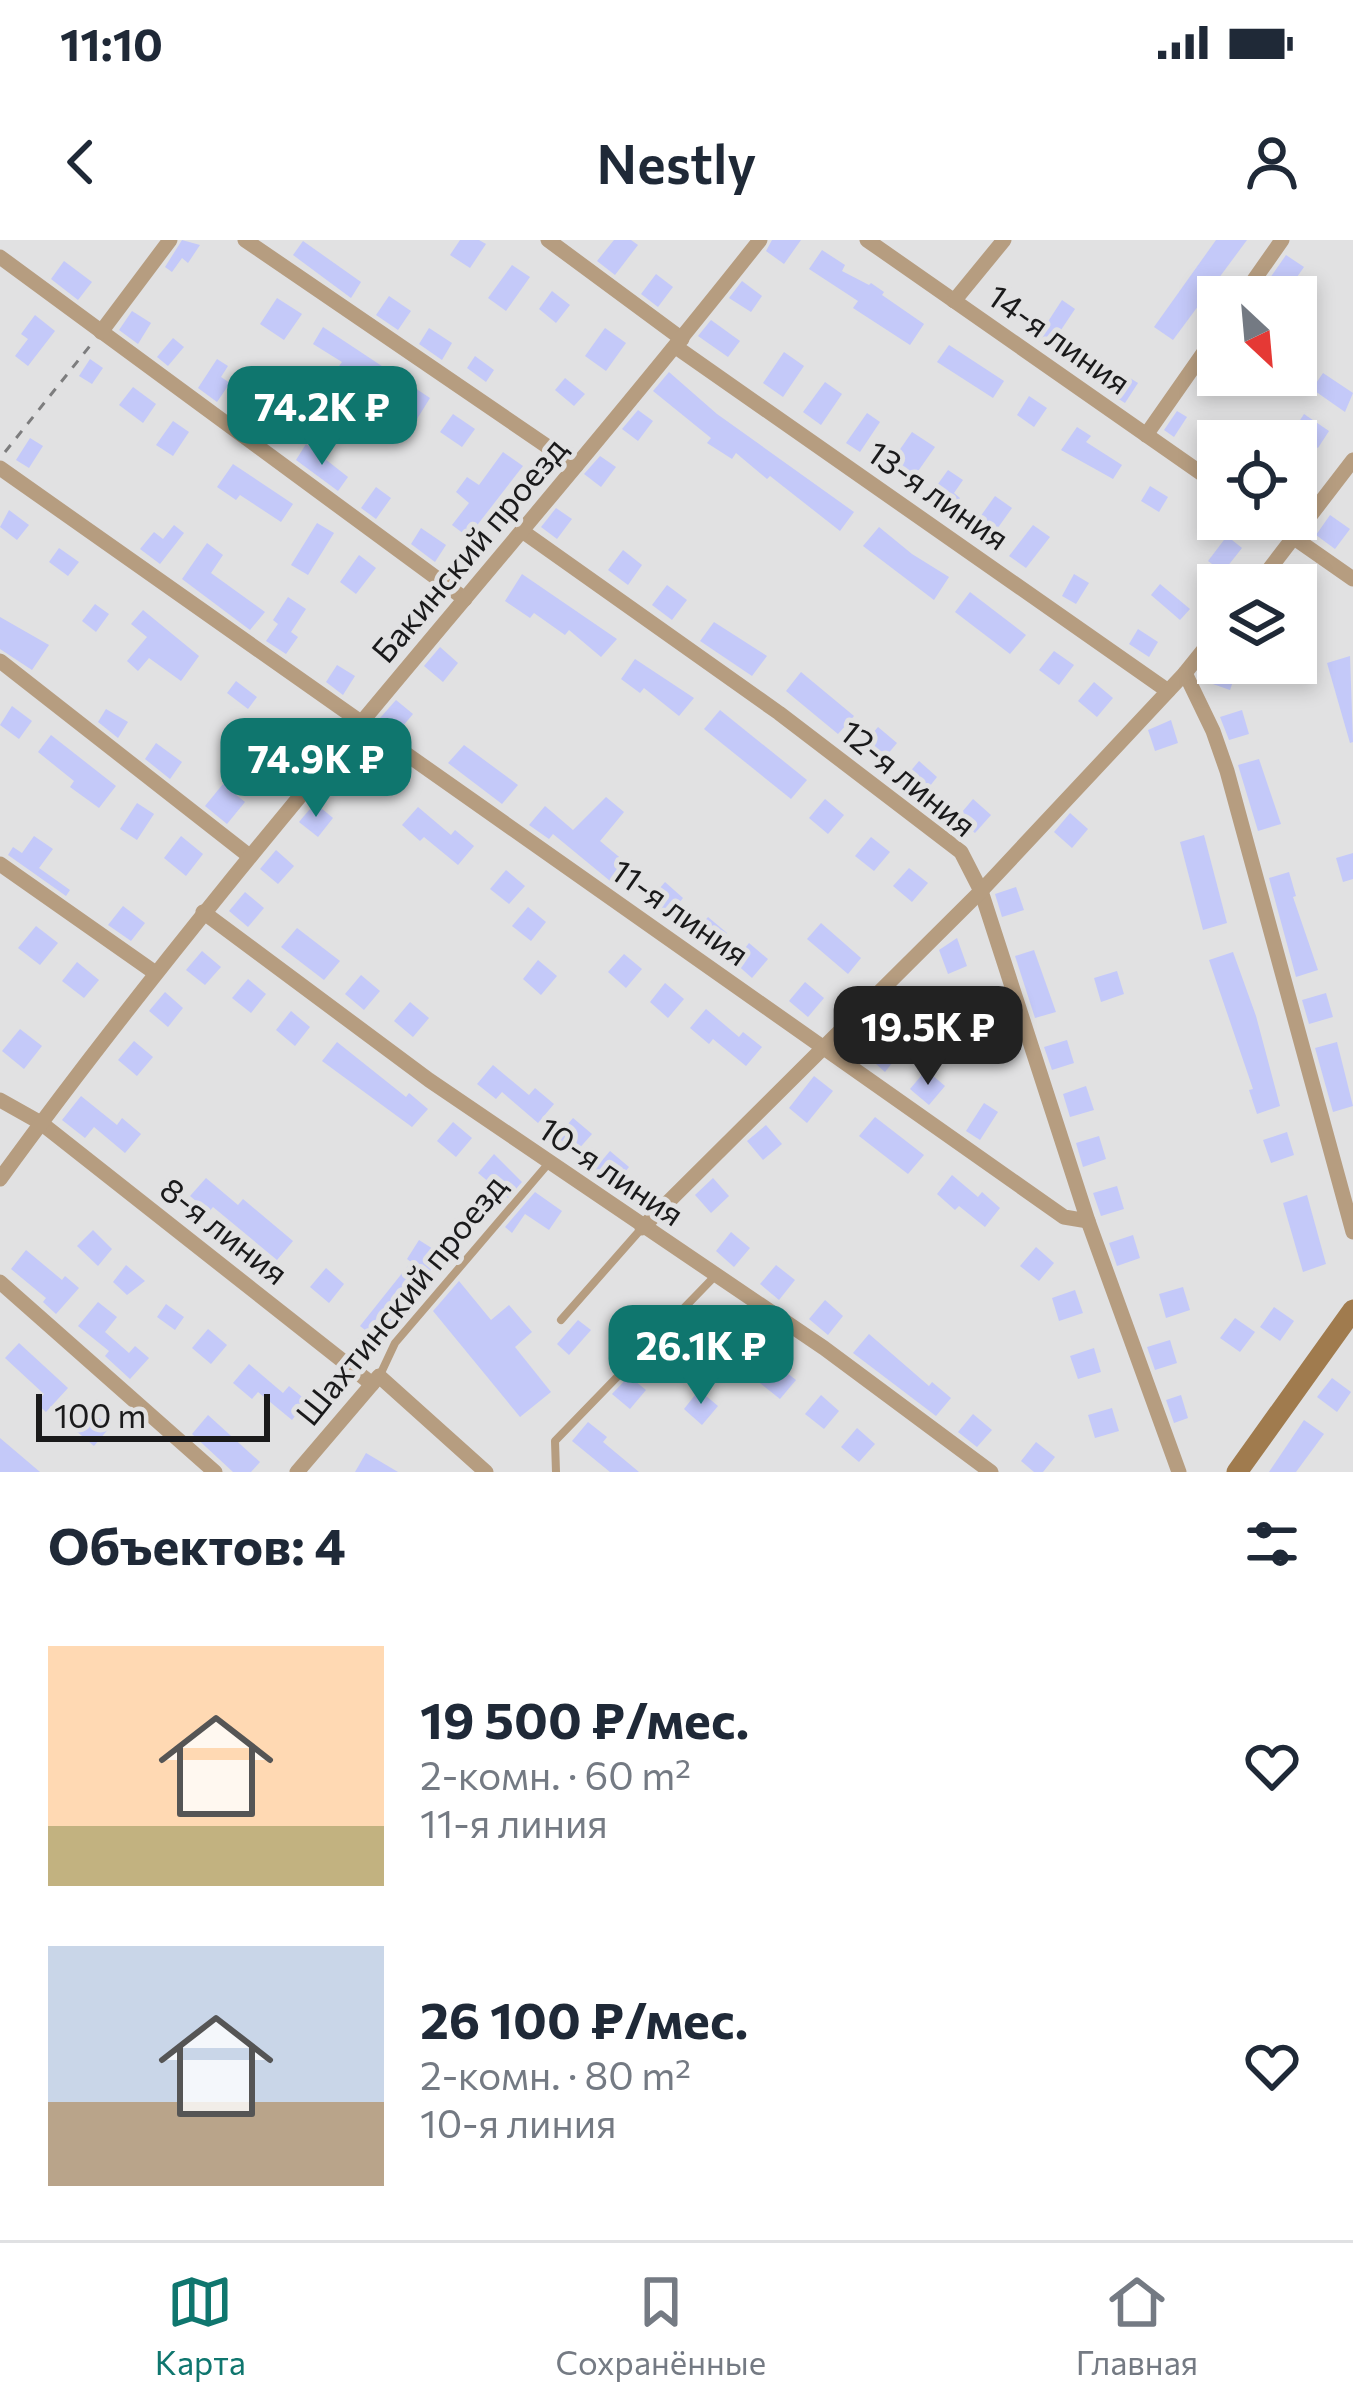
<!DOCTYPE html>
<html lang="ru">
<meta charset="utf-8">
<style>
body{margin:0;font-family:Commissioner,sans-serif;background:#f2f2f3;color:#1f2937;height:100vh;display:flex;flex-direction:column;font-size:45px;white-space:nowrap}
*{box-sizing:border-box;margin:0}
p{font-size:39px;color:#747a83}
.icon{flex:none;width:66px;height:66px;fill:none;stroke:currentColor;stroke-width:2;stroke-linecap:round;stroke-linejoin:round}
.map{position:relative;height:1232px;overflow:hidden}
.sheet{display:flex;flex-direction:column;background:#fff;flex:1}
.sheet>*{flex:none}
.needle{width:78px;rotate:154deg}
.tools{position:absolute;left:1197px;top:36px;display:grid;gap:24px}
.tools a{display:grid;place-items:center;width:120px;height:120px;border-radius:0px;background:#fff;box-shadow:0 6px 18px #0003;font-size:60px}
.scale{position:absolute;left:36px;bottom:30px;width:234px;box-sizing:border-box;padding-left:12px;border:6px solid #1a1a1b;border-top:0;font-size:33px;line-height:42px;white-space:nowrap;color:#1a1a1b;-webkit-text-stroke:9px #e1e1e2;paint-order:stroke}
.price{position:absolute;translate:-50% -102px;padding:0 27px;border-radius:24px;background:#0f766e;color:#fff;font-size:39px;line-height:78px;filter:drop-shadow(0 3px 6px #0008)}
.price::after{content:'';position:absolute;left:50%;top:72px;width:36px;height:27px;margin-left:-18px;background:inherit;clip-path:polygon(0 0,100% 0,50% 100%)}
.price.active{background:#222;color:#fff}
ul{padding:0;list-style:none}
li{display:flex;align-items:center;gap:36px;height:300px;padding:0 48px}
li span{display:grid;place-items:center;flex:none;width:336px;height:240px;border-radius:0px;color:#555}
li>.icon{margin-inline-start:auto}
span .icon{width:144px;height:144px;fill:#fffc;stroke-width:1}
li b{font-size:51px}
h2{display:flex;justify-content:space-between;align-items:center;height:144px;padding:0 48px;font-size:51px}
.status{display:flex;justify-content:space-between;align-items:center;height:84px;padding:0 60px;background:#fff;direction:ltr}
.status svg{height:33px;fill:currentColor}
header{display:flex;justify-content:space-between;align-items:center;height:156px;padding:0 48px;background:#fff;font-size:54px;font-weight:600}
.menu{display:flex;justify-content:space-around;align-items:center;height:168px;border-top:3px solid #e0e1e3;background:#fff;font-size:33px;color:#747a83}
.menu a{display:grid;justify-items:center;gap:6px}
.menu .active{color:#0f766e}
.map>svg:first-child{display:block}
.building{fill:#c4c9f9}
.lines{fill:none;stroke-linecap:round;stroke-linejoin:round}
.path{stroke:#7d7d7e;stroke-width:3;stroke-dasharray:9 9;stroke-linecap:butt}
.lane{stroke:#b69d80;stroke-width:8}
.street{stroke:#b69d80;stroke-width:15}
.secondary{stroke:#a07b4e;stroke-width:21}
.labels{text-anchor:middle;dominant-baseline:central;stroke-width:10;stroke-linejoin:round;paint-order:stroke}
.street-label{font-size:33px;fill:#1a1a1b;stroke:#e1e1e2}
</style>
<div class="status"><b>11:10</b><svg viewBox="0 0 49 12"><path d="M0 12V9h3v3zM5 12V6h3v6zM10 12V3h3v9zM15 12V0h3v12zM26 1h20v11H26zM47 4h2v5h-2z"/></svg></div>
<header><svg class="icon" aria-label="back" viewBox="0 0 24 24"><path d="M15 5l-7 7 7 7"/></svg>Nestly<svg class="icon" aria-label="person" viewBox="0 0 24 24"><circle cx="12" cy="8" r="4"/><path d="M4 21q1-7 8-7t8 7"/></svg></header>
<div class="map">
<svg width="1353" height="1232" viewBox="0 0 1353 1232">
<rect width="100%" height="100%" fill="#e1e1e2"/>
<!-- building -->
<g class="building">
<polygon points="182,0 200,5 188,23 182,18 172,32 165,27"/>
<polygon points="460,0 479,0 486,4 470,28 450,15"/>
<polygon points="614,0 631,0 638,5 615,35 597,21"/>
<polygon points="772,0 801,0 784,24 766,11"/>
<polygon points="1216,0 1247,0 1173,100 1154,87"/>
<polygon points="303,1 361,42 351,58 293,15"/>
<polygon points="822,10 845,25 842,31 869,45 871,43 884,52 882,55 924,84 910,105 853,68 858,61 809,29"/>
<polygon points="1286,15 1304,27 1283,57 1269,57 1261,51"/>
<polygon points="64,21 92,42 78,60 51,39"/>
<polygon points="512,25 530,37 506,71 488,58"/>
<polygon points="656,34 673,47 658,67 641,54"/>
<polygon points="742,41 762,56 751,72 729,58"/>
<polygon points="552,51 570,65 556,83 539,69"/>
<polygon points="389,56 411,71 398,90 376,75"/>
<polygon points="277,58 302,74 284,100 260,84"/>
<polygon points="1062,60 1075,69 1049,108 1036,100"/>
<polygon points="132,71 151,83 138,104 119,90"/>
<polygon points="35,75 55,91 28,126 15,116 28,99 21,94"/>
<polygon points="711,80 740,101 728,117 698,96"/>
<polygon points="323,87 430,158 417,179 369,148 365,153 334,133 342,122 313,104"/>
<polygon points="429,88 452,103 442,120 419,104"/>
<polygon points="605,88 626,103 606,131 585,116"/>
<polygon points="173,98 184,107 168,126 157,117"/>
<polygon points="949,105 1004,141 993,158 937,122"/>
<polygon points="784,112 804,126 783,157 763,143"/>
<polygon points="475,116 494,130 486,142 467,128"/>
<polygon points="90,119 103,128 92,144 79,136"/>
<polygon points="217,119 228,126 221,137 230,143 217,162 198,148"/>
<polygon points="1114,128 1138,143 1125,163 1101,148"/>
<polygon points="669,132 717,174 854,272 840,291 770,236 767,239 736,213 732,219 707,203 711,198 653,151"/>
<polygon points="1323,133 1353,153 1345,172 1312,149"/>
<polygon points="565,138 585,154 574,166 555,150"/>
<polygon points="825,142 842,154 821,185 803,172"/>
<polygon points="133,147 156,164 143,183 119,165"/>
<polygon points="257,152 272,161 264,176 279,184 270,201 242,180"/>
<polygon points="1029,156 1047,168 1034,187 1017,175"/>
<polygon points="638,170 653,181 638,201 622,189"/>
<polygon points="1177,171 1187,177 1174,197 1164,190"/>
<polygon points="867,173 880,182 860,212 846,203"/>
<polygon points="453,174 475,189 462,207 440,192"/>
<polygon points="1304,174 1329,191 1318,208 1293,191"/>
<polygon points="173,181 189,192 173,216 156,205"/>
<polygon points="1077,187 1091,196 1086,202 1122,225 1113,239 1061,210"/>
<polygon points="912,192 935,207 909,244 887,228"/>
<polygon points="30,198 43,206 29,228 16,220"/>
<polygon points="306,204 348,237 338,251 296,220"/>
<polygon points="1208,204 1218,211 1218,230 1199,217"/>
<polygon points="503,212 523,226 468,297 452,285 469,263 456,252 467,237 479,245"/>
<polygon points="600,216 616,227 601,247 584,234"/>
<polygon points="233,224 293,264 281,282 240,255 236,260 217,247"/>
<polygon points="948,230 963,240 954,253 960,258 947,277 925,262"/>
<polygon points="1150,246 1168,257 1159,272 1141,261"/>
<polygon points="376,247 391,258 376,279 361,268"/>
<polygon points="995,256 1012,268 987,303 970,291"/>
<polygon points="556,268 572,279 557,299 541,287"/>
<polygon points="9,270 29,285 17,300 0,287"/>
<polygon points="1330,275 1350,289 1335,309 1316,295"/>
<polygon points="317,283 334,293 308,335 291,325"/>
<polygon points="174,285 184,293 160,324 140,309 154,292 163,299"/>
<polygon points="1033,285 1050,297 1026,328 1009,316"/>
<polygon points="879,287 912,314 949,337 934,360 863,306"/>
<polygon points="421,288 446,305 435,322 411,304"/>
<polygon points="1227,296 1242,308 1223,332 1208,321"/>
<polygon points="207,303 223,315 211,333 265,372 250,390 182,339"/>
<polygon points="59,308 79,322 68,336 49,322"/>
<polygon points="623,310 642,325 628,345 608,330"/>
<polygon points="359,315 376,328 356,354 340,342"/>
<polygon points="522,334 617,399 601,417 569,390 565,395 534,373 530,378 505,361"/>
<polygon points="1074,334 1089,343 1076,364 1062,356"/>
<polygon points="1296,335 1313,353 1296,368"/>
<polygon points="1160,344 1190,369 1180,380 1151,355"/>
<polygon points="667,345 687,360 672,380 652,365"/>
<polygon points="970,352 1026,395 1010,414 955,372"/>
<polygon points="288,357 306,369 291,392 298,397 286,414 266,401 278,384 273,380"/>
<polygon points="95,364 109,374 96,392 82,381"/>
<polygon points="143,370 199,416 181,441 149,418 138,431 127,421 147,397 131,384"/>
<polygon points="0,377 49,405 32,430 0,409"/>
<polygon points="714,382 767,416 752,436 700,401"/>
<polygon points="1138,389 1158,402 1149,417 1129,404"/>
<polygon points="440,407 458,423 443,442 424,426"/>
<polygon points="1054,411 1074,425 1059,445 1039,430"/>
<polygon points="1350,416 1353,502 1350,503 1327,423"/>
<polygon points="635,419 694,458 679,476 644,448 640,453 621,439"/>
<polygon points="1215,419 1238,427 1230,450 1207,442"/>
<polygon points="337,425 355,436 343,455 326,442"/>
<polygon points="801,432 854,476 838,494 786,451"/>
<polygon points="236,441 257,457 248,469 227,453"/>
<polygon points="1094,442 1113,458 1097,477 1078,461"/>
<polygon points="396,460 413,474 397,493 380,478"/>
<polygon points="12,466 32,481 19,499 0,485"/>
<polygon points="106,469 128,482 118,498 98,482"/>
<polygon points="720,470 807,540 791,559 704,489"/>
<polygon points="1242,470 1249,494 1229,500 1220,477"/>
<polygon points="296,478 311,491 292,514 277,501"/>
<polygon points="1171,480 1178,503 1155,511 1148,490"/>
<polygon points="878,487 897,503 881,522 862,506"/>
<polygon points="51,495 116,546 99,568 70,547 74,541 38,512"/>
<polygon points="156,503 182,522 170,539 145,519"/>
<polygon points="464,505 518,545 502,564 448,523"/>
<polygon points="351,514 367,528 351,547 335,533"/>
<polygon points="1259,519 1281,584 1258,591 1238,525"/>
<polygon points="919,521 937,537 922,556 903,540"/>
<polygon points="223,544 245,562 227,584 205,566"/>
<polygon points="606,557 624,572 600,601 630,626 615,645 553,594 549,599 529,585 545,566 573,590"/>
<polygon points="825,559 844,575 828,594 809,578"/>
<polygon points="973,559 991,575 975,593 957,578"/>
<polygon points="137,563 154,574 137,600 120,589"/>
<polygon points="315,563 333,578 318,597 299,582"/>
<polygon points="418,567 451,595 455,590 474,606 458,625 424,597 420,601 402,585"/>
<polygon points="1070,573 1088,589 1072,608 1054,592"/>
<polygon points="1204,595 1227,683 1203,690 1180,602"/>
<polygon points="34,596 53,609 39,628 70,650 66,656 8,615 13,607 22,613"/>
<polygon points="181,596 203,614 186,636 164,618"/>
<polygon points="871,597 890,612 874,631 855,616"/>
<polygon points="276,610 294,626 278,644 260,629"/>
<polygon points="1353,613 1353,639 1343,642 1336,618"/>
<polygon points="909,628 928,643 912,662 893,646"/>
<polygon points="506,630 525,646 509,664 490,649"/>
<polygon points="1289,632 1296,656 1293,657 1318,730 1296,737 1269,638"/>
<polygon points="665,642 683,658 668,677 649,661"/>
<polygon points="1016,647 1024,670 1002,677 995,654"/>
<polygon points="245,652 264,668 248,687 229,671"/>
<polygon points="123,666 145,683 131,701 108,685"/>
<polygon points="528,667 546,682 531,701 512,686"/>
<polygon points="708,677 727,693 711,712 692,696"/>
<polygon points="821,683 861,718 848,734 807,699"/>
<polygon points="36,686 58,703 40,725 18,708"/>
<polygon points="297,688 340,721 324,740 281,707"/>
<polygon points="957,698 967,726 948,734 939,710"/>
<polygon points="749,703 768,719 752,738 734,722"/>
<polygon points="1034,710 1056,772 1035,778 1015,716"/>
<polygon points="202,711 221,727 205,745 186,730"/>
<polygon points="1233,712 1256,776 1280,866 1257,874 1249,850 1253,849 1209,720"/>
<polygon points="624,714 642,729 626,748 608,732"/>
<polygon points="538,720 557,736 541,755 523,739"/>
<polygon points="77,722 99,740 84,758 62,741"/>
<polygon points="1117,731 1124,754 1101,762 1094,738"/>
<polygon points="361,735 380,751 364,770 345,754"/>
<polygon points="248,739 266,754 251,773 232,758"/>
<polygon points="805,742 824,758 808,777 789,761"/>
<polygon points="665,743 684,759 668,778 650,762"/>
<polygon points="902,747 916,759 900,777 884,764"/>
<polygon points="165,752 183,768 168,787 149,771"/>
<polygon points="1326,753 1333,777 1309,784 1302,760"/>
<polygon points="410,762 429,778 413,797 394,781"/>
<polygon points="706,769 739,797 743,792 762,807 746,826 713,799 709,804 690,788"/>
<polygon points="291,771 310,787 295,806 276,790"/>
<polygon points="866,782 900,813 885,832 849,800"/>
<polygon points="984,784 997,813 983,819 979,810 966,816 957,796"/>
<polygon points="20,789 42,806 24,829 2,811"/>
<polygon points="1067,800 1074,823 1052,830 1044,807"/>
<polygon points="134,801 153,817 137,836 118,820"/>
<polygon points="337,802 406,857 409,853 428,869 412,887 322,821"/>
<polygon points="1337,802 1353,866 1333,872 1315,808"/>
<polygon points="493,825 529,855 535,848 554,864 538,883 502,852 496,859 477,844"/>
<polygon points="926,830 945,846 929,865 910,849"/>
<polygon points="814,836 833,851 807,883 789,868"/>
<polygon points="1086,846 1094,870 1070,877 1063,854"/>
<polygon points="81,856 117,885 122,878 141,894 125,913 94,887 85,898 62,880"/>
<polygon points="984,863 998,872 980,900 966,891"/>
<polygon points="875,877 924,915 908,934 859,896"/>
<polygon points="573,878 592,894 576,912 557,897"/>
<polygon points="453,882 472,898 456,917 437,901"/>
<polygon points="766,885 782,904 763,920 747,901"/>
<polygon points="1287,892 1294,915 1271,923 1263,900"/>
<polygon points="1099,896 1106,919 1083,927 1076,903"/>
<polygon points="610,911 629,927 613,946 594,930"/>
<polygon points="494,914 522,942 508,958 478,933"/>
<polygon points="952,935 978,957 982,952 1000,968 985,987 959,966 955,970 937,954"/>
<polygon points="206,938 238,965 243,959 293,1001 277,1020 213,967 209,972 190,956"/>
<polygon points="713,938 729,956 711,973 695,955"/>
<polygon points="1117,946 1124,969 1101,976 1093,953"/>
<polygon points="535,952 562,971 549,990 525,974 512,993 505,987"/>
<polygon points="1307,955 1326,1024 1303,1032 1283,963"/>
<polygon points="93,990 112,1009 98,1026 77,1006"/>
<polygon points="731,992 750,1008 734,1027 716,1011"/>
<polygon points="1133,995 1140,1018 1117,1026 1109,1003"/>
<polygon points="419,1000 441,1014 417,1052 413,1047 389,1078 394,1082 379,1101 360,1086 411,1022 407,1019"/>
<polygon points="1036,1007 1054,1023 1039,1041 1020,1026"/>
<polygon points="26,1010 62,1040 65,1036 79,1048 56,1074 43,1062 46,1058 11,1029"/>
<polygon points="126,1025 145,1041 127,1055 113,1042"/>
<polygon points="776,1025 795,1040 779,1060 760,1044"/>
<polygon points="326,1028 344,1044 329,1063 310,1047"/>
<polygon points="459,1041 491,1080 509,1065 532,1092 515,1107 551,1152 520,1177 433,1071"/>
<polygon points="1183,1047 1190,1070 1166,1078 1159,1054"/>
<polygon points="1075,1050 1083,1073 1059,1081 1052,1058"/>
<polygon points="825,1060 843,1076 828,1095 809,1079"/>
<polygon points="98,1062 117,1077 105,1092 129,1113 135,1106 149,1118 130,1139 105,1116 109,1111 78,1086"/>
<polygon points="166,1064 184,1077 175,1090 157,1077"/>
<polygon points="1274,1067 1294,1081 1280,1101 1260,1087"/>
<polygon points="705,1068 796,1140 780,1159 689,1087"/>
<polygon points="1235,1078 1255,1092 1240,1112 1220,1098"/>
<polygon points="578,1080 591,1090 569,1115 557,1104"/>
<polygon points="208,1089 227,1105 211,1124 192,1108"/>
<polygon points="674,1090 688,1102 673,1121 657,1108"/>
<polygon points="869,1094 929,1146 932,1142 951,1158 936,1176 853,1113"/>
<polygon points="1170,1100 1177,1123 1155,1130 1147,1107"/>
<polygon points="19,1103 68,1148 46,1172 36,1163 44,1154 5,1118"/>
<polygon points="1094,1108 1101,1132 1078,1139 1070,1116"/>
<polygon points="249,1124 283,1153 289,1146 307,1161 292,1180 258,1152 252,1159 233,1143"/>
<polygon points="629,1136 646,1150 630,1169 612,1154"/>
<polygon points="1332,1138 1351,1152 1337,1172 1317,1157"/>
<polygon points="699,1150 718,1166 702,1185 684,1169"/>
<polygon points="821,1155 839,1171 824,1189 805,1174"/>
<polygon points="1181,1155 1188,1178 1174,1183 1166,1160"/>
<polygon points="1112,1168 1119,1191 1095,1198 1088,1175"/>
<polygon points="91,1171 110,1187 94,1206 75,1190"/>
<polygon points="973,1174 992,1190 977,1207 958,1192"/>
<polygon points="208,1175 260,1222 251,1232 233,1232 192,1194"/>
<polygon points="1304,1180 1324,1194 1296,1232 1269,1232"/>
<polygon points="588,1182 607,1197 603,1202 639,1232 610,1232 572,1201"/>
<polygon points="857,1188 875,1204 859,1222 841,1207"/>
<polygon points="0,1198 40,1232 0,1232"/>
<polygon points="1036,1202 1055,1217 1043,1232 1034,1232 1021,1221"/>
<polygon points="366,1213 398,1232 355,1232"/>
</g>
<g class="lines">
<!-- path -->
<polyline class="path" points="5,212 93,102"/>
<!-- lane -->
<g class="lane">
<polyline points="561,1080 642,988"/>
<polyline points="380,1135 395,1103 548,924"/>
<polyline points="556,1232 555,1201 715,1036"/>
</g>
<!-- street -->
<g class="street">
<polyline points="245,0 576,226"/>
<polyline points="548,0 682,99"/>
<polyline points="867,0 1218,245"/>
<polyline points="0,17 465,359"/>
<polyline points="1242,57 1282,0"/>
<polyline points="954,61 1004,0"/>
<polyline points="101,92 170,0"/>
<polyline points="676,107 1168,451"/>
<polyline points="1146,195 1218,92"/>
<polyline points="0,228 1064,977 1088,981"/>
<polyline points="1267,279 1353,339"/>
<polyline points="522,291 779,473 961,612 981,651 1088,981 1179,1232"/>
<polyline points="1257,345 1353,220"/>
<polyline points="0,421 248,615"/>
<polyline points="1185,433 1213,491 1227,531 1353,992"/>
<polyline points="0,624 154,732"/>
<polyline points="203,672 429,840 824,1108 991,1232"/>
<polyline points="0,860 41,883 372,1144"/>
<path d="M0,939C237,613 510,316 760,0"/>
<polyline points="642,988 981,651 1185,433 1218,392"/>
<polyline points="0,1042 215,1232"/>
<polyline points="297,1232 379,1136 486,1232"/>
</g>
<!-- secondary -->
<polyline class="secondary" points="1237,1232 1353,1070"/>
</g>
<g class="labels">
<!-- street labels -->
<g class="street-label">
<text transform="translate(1060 98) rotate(35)">14-я линия</text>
<text transform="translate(939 254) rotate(35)">13-я линия</text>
<text transform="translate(468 309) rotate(-50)">Бакинский проезд</text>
<text transform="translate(909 537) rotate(39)">12-я линия</text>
<text transform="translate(681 671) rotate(35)">11-я линия</text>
<text transform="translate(612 930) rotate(34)">10-я линия</text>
<text transform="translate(225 990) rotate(38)">8-я линия</text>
<text transform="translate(400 1059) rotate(-51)">Шахтинский проезд</text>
</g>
</g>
</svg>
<div class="tools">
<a><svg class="needle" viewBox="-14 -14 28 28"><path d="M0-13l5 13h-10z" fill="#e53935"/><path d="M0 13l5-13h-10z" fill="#747a83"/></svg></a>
<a><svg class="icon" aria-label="locate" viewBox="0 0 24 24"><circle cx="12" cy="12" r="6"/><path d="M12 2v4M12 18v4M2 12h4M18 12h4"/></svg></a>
<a><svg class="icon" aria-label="layers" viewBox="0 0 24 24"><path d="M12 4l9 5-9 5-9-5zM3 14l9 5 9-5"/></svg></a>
</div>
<div class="scale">100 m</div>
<b class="price" style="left:322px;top:228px">74.2K ₽</b>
<b class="price" style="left:316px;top:580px">74.9K ₽</b>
<b class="price active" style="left:928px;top:848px">19.5K ₽</b>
<b class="price" style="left:701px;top:1167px">26.1K ₽</b>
</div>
<section class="sheet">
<h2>Объектов: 4<svg class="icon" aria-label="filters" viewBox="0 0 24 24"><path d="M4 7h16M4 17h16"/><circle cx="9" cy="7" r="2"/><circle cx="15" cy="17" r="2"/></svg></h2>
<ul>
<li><span style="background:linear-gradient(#ffd9b3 75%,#c2b280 0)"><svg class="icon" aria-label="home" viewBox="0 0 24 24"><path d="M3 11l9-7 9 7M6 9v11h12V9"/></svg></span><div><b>19 500 ₽/мес.</b><p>2-комн. · 60 m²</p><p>11-я линия</p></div><svg class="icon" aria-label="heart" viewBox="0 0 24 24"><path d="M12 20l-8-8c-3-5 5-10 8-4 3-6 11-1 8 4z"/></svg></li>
<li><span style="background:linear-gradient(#c9d6e8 65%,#b9a48a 0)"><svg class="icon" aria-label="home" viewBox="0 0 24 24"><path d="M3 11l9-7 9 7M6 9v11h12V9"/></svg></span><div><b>26 100 ₽/мес.</b><p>2-комн. · 80 m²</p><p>10-я линия</p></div><svg class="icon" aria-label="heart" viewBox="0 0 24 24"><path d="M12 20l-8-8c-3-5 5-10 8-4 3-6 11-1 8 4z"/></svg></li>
</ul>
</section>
<nav class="menu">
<a class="active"><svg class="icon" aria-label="map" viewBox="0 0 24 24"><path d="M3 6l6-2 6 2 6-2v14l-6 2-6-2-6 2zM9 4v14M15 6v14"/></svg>Карта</a>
<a><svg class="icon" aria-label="saved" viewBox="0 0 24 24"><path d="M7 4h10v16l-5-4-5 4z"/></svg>Сохранённые</a>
<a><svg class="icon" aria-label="home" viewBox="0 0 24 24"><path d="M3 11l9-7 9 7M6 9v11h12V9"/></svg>Главная</a>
</nav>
